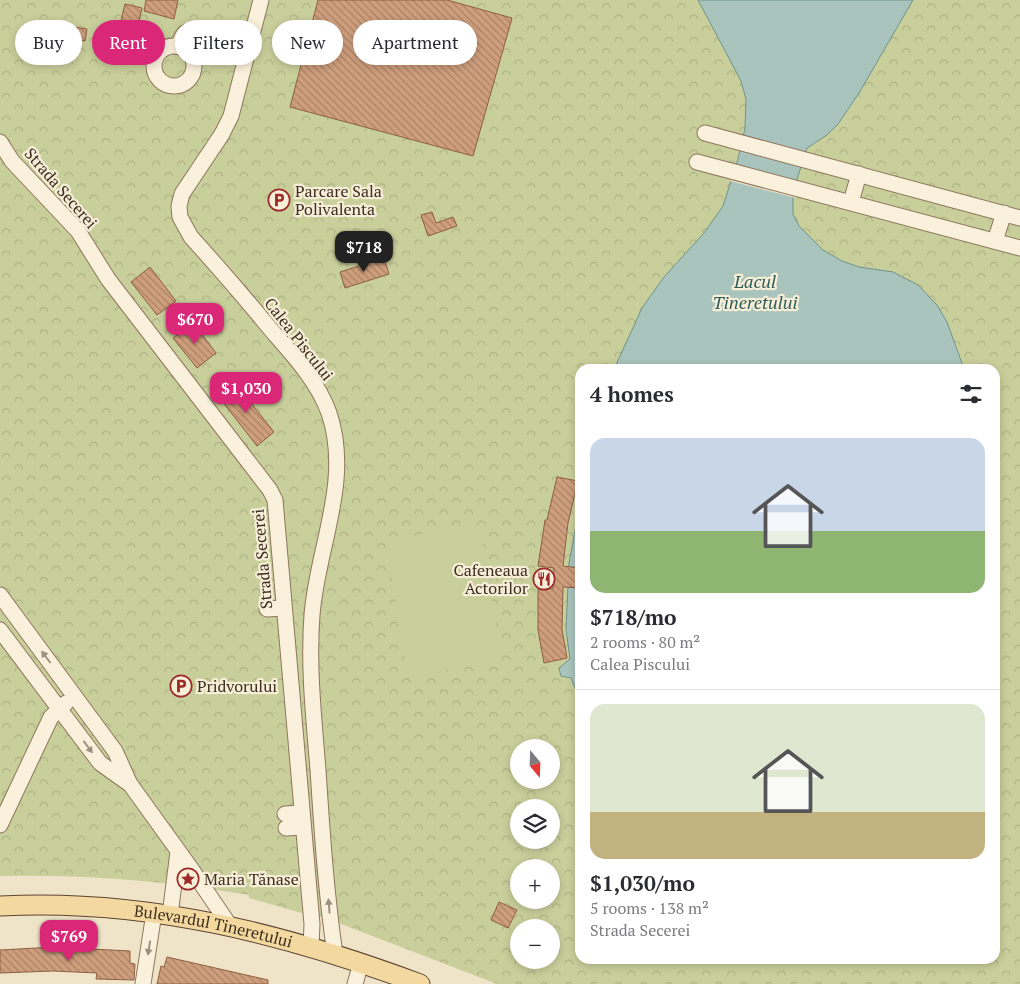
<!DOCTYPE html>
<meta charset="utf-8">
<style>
body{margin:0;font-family:"PT Serif",serif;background:#f2f2f3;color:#2b2b33;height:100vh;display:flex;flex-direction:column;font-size:19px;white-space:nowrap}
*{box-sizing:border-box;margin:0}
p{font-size:16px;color:#7c7c81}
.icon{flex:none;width:28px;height:28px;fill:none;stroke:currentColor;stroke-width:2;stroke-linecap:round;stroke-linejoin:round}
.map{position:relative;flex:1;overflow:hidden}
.panel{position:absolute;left:575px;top:364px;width:425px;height:600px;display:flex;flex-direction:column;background:#fff;border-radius:15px;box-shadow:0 2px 8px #0003}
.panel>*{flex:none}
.hud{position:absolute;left:15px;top:20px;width:475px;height:45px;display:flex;gap:10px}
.needle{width:32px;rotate:161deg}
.tools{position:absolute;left:510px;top:739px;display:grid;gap:10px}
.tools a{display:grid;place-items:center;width:50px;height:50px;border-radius:50%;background:#fff;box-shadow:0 2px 8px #0003;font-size:25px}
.price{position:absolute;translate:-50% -42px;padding:0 11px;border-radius:10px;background:#db2777;color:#fff;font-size:16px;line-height:32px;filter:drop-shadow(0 1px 2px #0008)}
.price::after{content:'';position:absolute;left:50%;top:30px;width:15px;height:11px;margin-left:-8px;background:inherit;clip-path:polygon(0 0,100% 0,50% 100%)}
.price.current{background:#222;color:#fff}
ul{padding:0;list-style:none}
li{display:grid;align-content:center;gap:10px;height:265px;padding:0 15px}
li+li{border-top:1px solid #e1e1e2}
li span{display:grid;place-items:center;height:155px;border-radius:15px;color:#555}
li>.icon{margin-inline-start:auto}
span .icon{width:90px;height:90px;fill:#fffc;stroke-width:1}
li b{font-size:21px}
h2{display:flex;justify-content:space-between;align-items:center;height:60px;padding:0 15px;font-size:21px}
.pill{padding:0 18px;border-radius:22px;background:#fff;box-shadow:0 2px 8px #0003;font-size:18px;line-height:45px}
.pill.current{background:#db2777;color:#fff}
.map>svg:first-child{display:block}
.park{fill:url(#park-crowns);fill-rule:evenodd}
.pitch{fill:#c9cf9b}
.water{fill:#a9c4bc;stroke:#6f938a}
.pier{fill:#f0e4c8}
.building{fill:url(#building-back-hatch);stroke:#8d5f41}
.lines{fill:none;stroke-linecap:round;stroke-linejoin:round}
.minor-casing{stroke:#8d765c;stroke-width:17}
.major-casing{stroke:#5b4430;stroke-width:21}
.minor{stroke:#faf1dc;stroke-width:15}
.major{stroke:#f3d9a0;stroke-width:19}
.oneway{fill:#9c907e}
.labels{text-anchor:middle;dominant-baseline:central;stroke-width:4.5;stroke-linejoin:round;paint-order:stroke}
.street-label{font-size:16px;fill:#3d2e20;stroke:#f7eed8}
.poi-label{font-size:16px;fill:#3d2e20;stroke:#f7eed8;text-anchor:start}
.water-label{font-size:18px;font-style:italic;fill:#2f5d5a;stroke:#f7eed8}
</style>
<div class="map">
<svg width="1020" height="984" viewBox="0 0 1020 984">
<defs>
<pattern id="park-crowns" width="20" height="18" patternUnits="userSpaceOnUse" patternTransform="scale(1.25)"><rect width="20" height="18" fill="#c9cf9b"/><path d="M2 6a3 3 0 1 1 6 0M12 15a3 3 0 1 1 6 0" fill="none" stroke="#aeb285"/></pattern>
<pattern id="building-back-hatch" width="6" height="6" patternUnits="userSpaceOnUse" patternTransform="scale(1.25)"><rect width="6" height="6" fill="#cf9f7d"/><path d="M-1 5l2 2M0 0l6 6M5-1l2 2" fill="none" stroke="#a98266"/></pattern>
</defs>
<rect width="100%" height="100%" fill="#f0e4c8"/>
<!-- park -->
<path class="park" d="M0,0H1020V984H497L305,910L302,913L249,898V895C167,881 84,874 0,876ZM580,369H995V959H580ZM519,748H551V780H519ZM519,808H551V840H519ZM519,868H551V900H519ZM519,928H551V960H519Z"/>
<!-- pitch -->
<polygon class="pitch" points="480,525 502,661 408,676 386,540"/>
<!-- water -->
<g class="water">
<polygon points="698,0 913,0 859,93 838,124 827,135 807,148 798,176 793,198 793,214 799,226 823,250 842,261 859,267 893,272 918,285 937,305 947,322 964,369 614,369 642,308 664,277 704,233 723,206 738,159 745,128 746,99 741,81"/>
<polygon points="580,505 580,700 571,678 561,676 559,668 570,659 566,629 569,563"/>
</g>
<!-- pier -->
<polygon class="pier" points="734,166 799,183 796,198 730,181"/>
<!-- building -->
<g class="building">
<polygon points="146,0 178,0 174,19 144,11"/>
<polygon points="318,0 447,0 512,18 473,156 290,107"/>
<polygon points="125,4 142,8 135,39 120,25"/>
<polygon points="61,25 87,29 85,41 59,36"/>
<polygon points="432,212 436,223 453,217 457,226 428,236 421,215"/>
<polygon points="384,258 389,274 345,288 340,272"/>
<polygon points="150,267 176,301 157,315 131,282"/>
<polygon points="193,323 216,353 197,368 173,338"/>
<polygon points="235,383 274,432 257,446 218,396"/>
<polygon points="557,477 578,481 568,523 563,566 580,568 580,588 563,587 562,629 567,658 544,663 538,630 538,588 553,589 554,568 538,566 545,520 547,520"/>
<polygon points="499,902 517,910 508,928 491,920"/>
<polygon points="54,947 130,951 130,963 135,964 134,980 96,979 97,973 53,971 0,973 0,950"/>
<polygon points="167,957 268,980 268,984 157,984 161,966 164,967"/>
</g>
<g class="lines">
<!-- minor casing -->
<g class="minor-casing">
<g id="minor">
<path d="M261,0L231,116L222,134L182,194L179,206L180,217L191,237C219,268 246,299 272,331C294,356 318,382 329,413C352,481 317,548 312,615C308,667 314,719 318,770C322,831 326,893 335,954"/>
<circle cx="174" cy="66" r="20"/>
<path d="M179,47C180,42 181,36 185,33C195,25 237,39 250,42"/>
<polyline points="705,133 1020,218"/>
<polyline points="0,142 12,161 78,231 108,279 270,490 275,500 312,924 311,947"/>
<polyline points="697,162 1020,248"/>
<polyline points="851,202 859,174"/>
<polyline points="995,241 1004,213"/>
<polyline points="0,595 115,751 130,784 192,870 230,926"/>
<polyline points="267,609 284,608"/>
<polyline points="0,630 100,763 128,783"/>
<polyline points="285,814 301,813"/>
<polyline points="0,825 51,717 66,703"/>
<polyline points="286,828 303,827"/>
<polyline points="170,915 178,852"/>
<polyline points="143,984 154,913"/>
<polyline points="355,984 361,963"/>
</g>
</g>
<!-- major casing -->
<g class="major-casing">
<g id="major">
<path id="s1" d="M0,906C145,898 286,934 420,984"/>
</g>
</g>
<!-- minor -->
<use href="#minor" class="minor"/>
<!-- major -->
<use href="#major" class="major"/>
</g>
<!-- one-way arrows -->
<defs><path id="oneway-solid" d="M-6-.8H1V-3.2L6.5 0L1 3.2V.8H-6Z" transform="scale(1.25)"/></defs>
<g class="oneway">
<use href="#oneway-solid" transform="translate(46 657) rotate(-127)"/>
<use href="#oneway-solid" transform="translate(88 747) rotate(54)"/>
<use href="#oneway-solid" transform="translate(329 906) rotate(-95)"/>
<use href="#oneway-solid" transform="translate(149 948) rotate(99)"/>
</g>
<!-- icons -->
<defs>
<g id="parking-ring" transform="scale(1.125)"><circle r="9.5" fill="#f7eed8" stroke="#9e2a2b" stroke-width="1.5"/><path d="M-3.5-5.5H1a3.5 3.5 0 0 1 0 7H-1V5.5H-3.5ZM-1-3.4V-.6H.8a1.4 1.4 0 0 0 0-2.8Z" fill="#9e2a2b"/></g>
<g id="restaurant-ring" transform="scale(1.125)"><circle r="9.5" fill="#f7eed8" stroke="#9e2a2b" stroke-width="1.5"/><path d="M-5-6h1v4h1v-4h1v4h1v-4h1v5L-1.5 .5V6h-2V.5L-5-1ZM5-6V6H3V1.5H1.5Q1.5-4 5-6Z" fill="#9e2a2b"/></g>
<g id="sight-ring" transform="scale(1.125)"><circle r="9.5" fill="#f7eed8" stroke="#9e2a2b" stroke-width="1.5"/><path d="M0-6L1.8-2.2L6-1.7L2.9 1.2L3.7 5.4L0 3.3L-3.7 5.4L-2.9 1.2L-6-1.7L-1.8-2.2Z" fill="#9e2a2b"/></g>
</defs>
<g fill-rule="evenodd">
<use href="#parking-ring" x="279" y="200"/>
<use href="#restaurant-ring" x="544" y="579"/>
<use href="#parking-ring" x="181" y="686"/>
<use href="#sight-ring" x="188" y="879"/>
</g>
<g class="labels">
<!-- street labels -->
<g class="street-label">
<text transform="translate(61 188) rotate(49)">Strada Secerei</text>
<text transform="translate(299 339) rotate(52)">Calea Piscului</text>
<text transform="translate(262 559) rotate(-95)">Strada Secerei</text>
<text stroke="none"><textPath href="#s1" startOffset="215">Bulevardul Tineretului</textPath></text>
</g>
<!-- poi labels -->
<g class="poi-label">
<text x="295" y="191">Parcare Sala<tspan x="295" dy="18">Polivalenta</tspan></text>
<text x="528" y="570" text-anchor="end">Cafeneaua<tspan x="528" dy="18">Actorilor</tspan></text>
<text x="197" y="686">Pridvorului</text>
<text x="204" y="879">Maria Tănase</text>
</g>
<!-- water labels -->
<g class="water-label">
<text x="755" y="281">Lacul<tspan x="755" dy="21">Tineretului</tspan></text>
</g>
</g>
</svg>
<div class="tools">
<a><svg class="needle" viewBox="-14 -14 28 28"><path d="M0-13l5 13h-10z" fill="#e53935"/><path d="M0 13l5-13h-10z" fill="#7c7c81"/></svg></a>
<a><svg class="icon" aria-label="layers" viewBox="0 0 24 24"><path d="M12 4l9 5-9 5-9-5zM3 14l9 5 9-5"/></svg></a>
<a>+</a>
<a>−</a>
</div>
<b class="price current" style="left:364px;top:273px">$718</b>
<b class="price" style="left:195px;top:345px">$670</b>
<b class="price" style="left:246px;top:414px">$1,030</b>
<b class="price" style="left:69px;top:962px">$769</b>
<div class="hud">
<a class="pill">Buy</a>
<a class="pill current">Rent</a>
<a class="pill">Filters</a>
<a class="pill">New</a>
<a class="pill">Apartment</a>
</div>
<section class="panel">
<h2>4 homes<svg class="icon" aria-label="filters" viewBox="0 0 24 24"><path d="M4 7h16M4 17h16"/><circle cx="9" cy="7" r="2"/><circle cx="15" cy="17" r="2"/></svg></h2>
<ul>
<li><span style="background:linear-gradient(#c9d6e8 60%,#8fb573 0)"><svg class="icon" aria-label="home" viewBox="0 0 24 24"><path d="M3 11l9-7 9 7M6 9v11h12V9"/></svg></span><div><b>$718/mo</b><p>2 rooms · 80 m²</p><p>Calea Piscului</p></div></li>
<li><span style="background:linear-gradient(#dfe7d0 70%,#c2b280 0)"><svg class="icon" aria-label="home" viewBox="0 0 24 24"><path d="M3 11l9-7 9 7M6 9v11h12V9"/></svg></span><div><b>$1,030/mo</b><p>5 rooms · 138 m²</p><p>Strada Secerei</p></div></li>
</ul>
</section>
</div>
